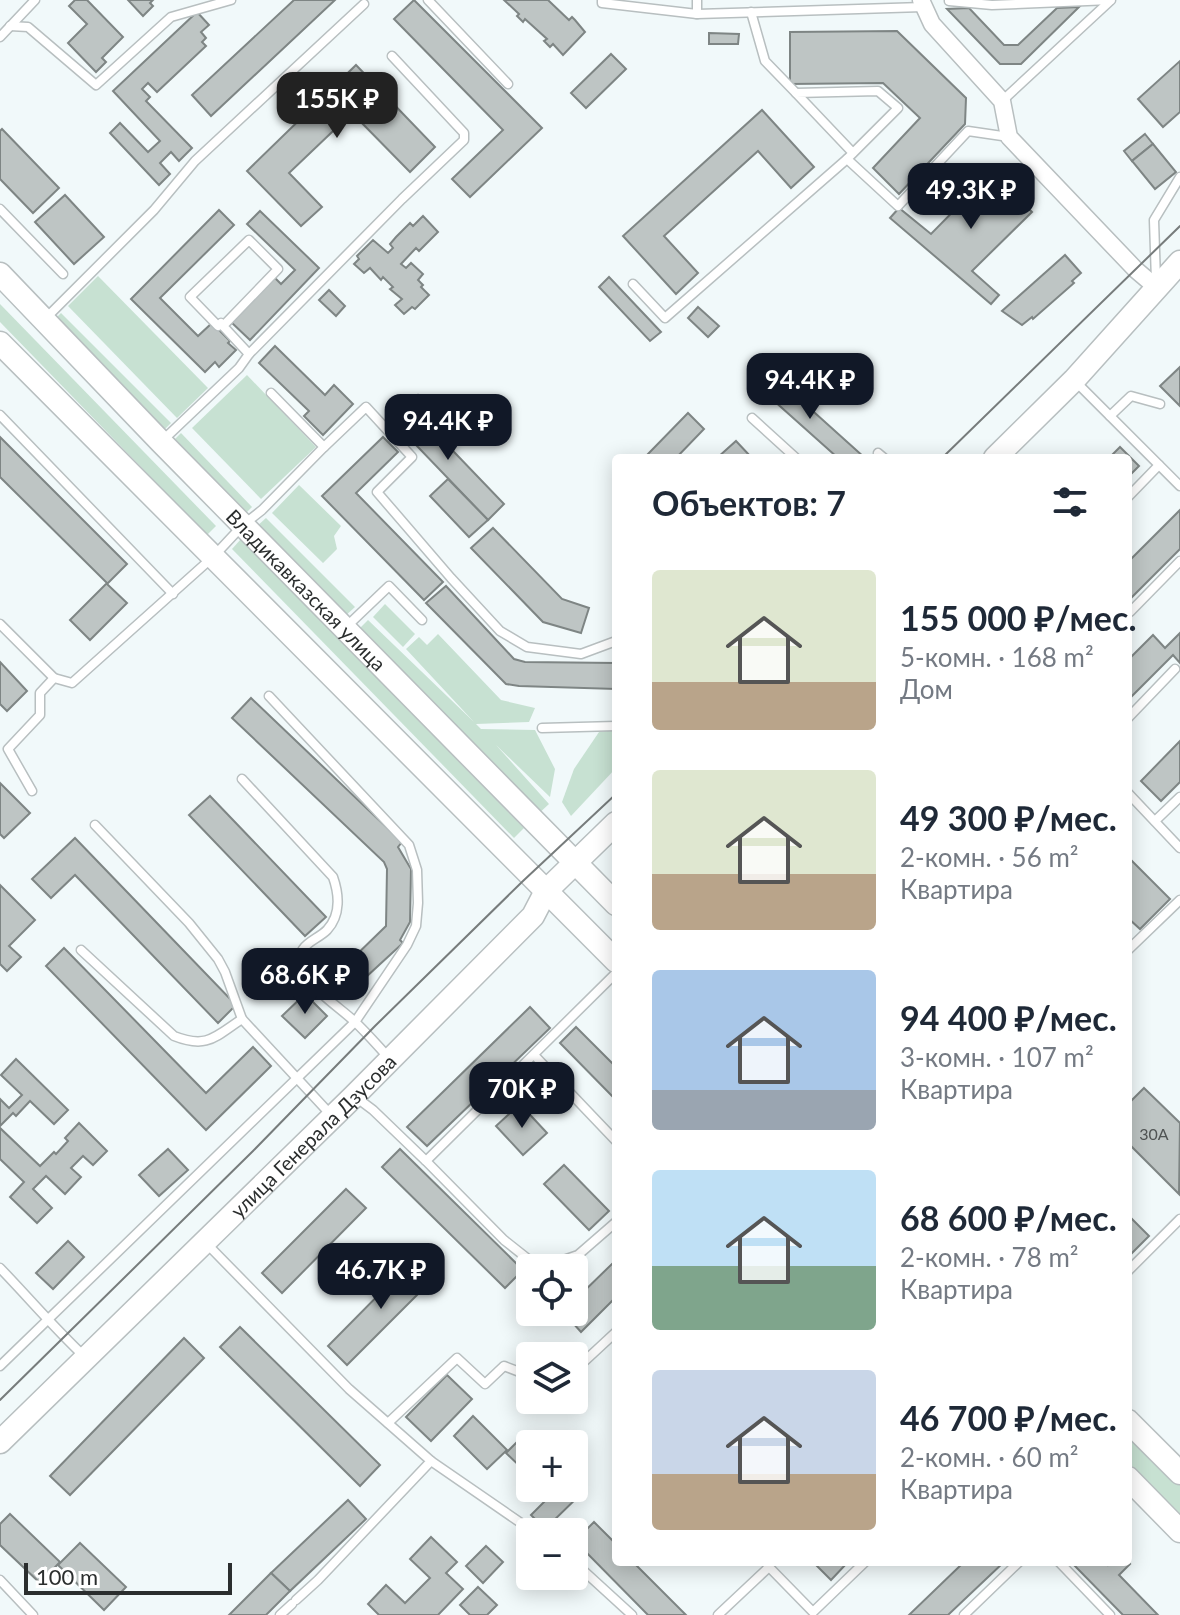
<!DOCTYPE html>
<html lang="ru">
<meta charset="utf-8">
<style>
body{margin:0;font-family:Lato,sans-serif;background:#f2f2f3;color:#1f2937;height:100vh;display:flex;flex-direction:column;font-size:30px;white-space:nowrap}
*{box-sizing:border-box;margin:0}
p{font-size:26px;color:#747a83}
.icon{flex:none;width:44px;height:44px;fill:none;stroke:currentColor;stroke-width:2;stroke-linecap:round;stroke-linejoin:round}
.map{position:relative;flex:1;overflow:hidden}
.sheet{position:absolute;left:612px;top:454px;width:520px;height:1112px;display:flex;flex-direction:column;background:#fff;border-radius:8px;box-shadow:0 4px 20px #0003}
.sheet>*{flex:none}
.tools{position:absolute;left:516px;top:1254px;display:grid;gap:16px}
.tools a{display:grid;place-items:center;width:72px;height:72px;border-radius:8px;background:#fff;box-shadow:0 4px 20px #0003;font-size:40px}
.scale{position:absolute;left:24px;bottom:20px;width:208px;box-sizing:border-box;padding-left:8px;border:4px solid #2b2e2e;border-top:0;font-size:22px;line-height:28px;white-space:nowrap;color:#2b2e2e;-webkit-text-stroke:6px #fff;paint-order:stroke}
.price{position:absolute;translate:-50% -68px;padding:0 18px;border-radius:16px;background:#111827;color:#fff;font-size:26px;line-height:52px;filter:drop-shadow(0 2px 4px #0008)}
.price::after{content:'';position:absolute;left:50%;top:48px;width:24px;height:18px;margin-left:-12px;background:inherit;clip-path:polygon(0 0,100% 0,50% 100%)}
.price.on{background:#222;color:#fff}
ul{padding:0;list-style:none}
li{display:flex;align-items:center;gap:24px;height:200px;padding:0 40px}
li span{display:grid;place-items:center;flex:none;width:224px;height:160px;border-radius:8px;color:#555}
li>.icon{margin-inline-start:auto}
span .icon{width:96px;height:96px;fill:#fffc;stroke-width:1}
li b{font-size:34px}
h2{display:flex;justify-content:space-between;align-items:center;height:96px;padding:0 40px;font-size:34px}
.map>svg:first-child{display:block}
.green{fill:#c7e1d2}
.building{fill:#bec5c4;stroke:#7e8584;stroke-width:2}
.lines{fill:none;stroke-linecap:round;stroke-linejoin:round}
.lane-casing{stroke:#b8bfc0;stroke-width:11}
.street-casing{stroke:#b8bfc0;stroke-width:19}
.secondary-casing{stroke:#b8bfc0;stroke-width:25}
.lane{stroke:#fff;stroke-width:8}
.street{stroke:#fff;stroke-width:16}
.secondary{stroke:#fff;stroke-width:22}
.tram{stroke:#777c7c;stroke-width:2}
.labels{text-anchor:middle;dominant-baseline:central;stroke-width:7;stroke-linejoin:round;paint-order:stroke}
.number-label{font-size:16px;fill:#505454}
.street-label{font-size:20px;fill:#2b2e2e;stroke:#fff}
</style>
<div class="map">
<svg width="1180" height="1615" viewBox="0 0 1180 1615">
<rect width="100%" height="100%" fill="#f1f9fa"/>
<!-- green -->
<g class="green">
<polygon points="98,276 208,388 177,418 68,306"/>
<polygon points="0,304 216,526 207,535 0,322"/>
<polygon points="61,313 171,423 164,430 54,320"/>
<polygon points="247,375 316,447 261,499 192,428"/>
<polygon points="181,433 252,507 243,516 172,442"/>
<polygon points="299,485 341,526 334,536 337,549 323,563 272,513"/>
<polygon points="266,518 355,607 344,617 255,528"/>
<polygon points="241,539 524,828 514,838 232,549"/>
<polygon points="385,604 415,634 403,647 373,617"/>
<polygon points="368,620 474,722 406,649 419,637 427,645 438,634 501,700 535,708 529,722 476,724 481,729 535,730 555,769 550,797 496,745 549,804 536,816 355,633"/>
<polygon points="616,730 616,768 571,816 562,802 574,769 599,732"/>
<polygon points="1128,1432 1180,1485 1180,1514 1128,1462"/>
</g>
<!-- building -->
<g class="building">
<polygon points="75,0 87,0 123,37 102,58 106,62 96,72 68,43 87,24 69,6"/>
<polygon points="128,0 153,0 150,3 153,6 143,16"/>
<polygon points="294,0 335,0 211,116 192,95"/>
<polygon points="414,0 542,128 470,197 452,179 503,130 394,19"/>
<polygon points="504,0 548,0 569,20 572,17 575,20 585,32 563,55 553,44 550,47 544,41 547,39 525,19 523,22 517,16 519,14"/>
<polygon points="1079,7 1021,64 1000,64 947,9 969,8 1004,45 1018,45 1057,8"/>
<polygon points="197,12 209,25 201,32 206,38 202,42 206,46 157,92 148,83 142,89 150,97 146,101 192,148 179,161 171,152 160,163 170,174 159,185 110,133 120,123 148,152 160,141 113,91"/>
<polygon points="897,31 966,98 965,124 899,194 873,168 920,118 883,83 790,84 790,32"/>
<polygon points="709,33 739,34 738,44 709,44"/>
<polygon points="611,54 626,69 586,108 571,93"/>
<polygon points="1180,61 1180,112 1163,127 1138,99"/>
<polygon points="356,65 435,147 410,172 352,113 289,173 322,207 301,226 247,171"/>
<polygon points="762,110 814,167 791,188 758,151 664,236 698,273 676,294 623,236"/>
<polygon points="2,129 59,188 33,213 0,179 0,131"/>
<polygon points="1145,134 1153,144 1132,161 1124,151"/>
<polygon points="1153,144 1176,172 1155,189 1132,161"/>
<polygon points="992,172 1032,212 972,271 999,295 991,304 890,218 899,208 931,234"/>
<polygon points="65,195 104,237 74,264 35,222"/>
<polygon points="219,210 234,225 160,298 198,336 212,323 230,341 228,343 236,350 219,367 215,362 205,372 131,299"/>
<polygon points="260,211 319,268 250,340 231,322 274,277 281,284 295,270 247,224"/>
<polygon points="423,216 438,232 419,251 416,248 401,264 406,268 411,263 423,274 418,280 423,285 421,287 429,295 415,309 412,307 404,314 395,305 402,299 390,289 393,287 383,277 381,280 370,268 364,273 354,264 359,259 357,256 373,240 388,253 393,248 390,244 396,237 410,223 413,226"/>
<polygon points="1065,255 1081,273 1072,281 1074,283 1033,319 1032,317 1022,325 1002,311"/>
<polygon points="609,277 661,332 650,341 599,287"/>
<polygon points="329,290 345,306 336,316 319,300"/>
<polygon points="698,307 719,326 708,337 688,318"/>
<polygon points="275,346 325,395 334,385 353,404 323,435 304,416 309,411 259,363"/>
<polygon points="1180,367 1180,406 1160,386"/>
<polygon points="775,377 865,458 838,458 763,391"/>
<polygon points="418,395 439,416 429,426 408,404"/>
<polygon points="408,404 504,504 488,520 392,420"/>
<polygon points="688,413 704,429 676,458 650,458 647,455"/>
<polygon points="0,437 127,564 107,584 127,603 90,640 70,620 107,583 0,477"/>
<polygon points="383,437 398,452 356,493 443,582 424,600 322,496"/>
<polygon points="736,441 752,458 717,458"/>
<polygon points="1120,447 1139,466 1128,477 1128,458 1109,458"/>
<polygon points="448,479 488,520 469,537 430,496"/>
<polygon points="1180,510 1180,549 1128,601 1128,562"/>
<polygon points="493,528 562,599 589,608 581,633 543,622 471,548"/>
<polygon points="446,586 514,659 525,662 616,663 616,689 519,686 506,684 426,603"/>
<polygon points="1180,633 1180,663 1173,655 1128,700 1128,660 1153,635 1165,648"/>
<polygon points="0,662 27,691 7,711 0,704"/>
<polygon points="251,698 402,842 398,847 411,869 410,922 400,940 403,943 366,977 350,961 386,926 387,869 384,862 232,718"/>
<polygon points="1180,741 1180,782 1161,801 1141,781"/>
<polygon points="0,783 30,813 4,838 0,834"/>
<polygon points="210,796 326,917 305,936 189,815"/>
<polygon points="75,838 236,1005 218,1023 75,875 51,898 32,879"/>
<polygon points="1128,857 1170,899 1140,929 1128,918"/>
<polygon points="0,885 35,920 9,946 21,957 7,971 0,964"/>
<polygon points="64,948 206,1093 253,1047 271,1066 206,1130 46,966"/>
<polygon points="305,994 327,1016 305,1038 282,1016"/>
<polygon points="530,1007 550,1028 427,1146 407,1127"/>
<polygon points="576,1027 616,1067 616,1100 560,1043"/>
<polygon points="16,1059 68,1110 54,1124 30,1101 16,1116 13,1113 0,1126 0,1099 9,1108 22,1095 1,1075"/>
<polygon points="1144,1088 1180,1123 1179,1194 1128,1143 1128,1104"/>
<polygon points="520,1104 547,1133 523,1155 496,1126"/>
<polygon points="79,1123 107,1151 93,1165 83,1156 71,1168 81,1177 65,1194 46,1176 33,1189 52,1208 37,1223 10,1197 24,1182 0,1159 0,1128 40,1166 54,1152 56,1154 68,1141 65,1138"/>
<polygon points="168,1149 188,1170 159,1196 139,1175"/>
<polygon points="400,1149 523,1270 505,1288 382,1167"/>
<polygon points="564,1165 609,1211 589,1230 544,1184"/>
<polygon points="346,1189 366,1208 282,1293 262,1273"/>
<polygon points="1128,1215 1149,1236 1130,1255 1128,1253"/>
<polygon points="68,1241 84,1257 53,1289 36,1273"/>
<polygon points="415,1258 435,1277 347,1365 328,1346"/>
<polygon points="616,1260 616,1297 581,1332 563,1312 574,1312 574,1301"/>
<polygon points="240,1327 380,1465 360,1486 220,1347"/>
<polygon points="184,1338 204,1358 70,1495 50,1476"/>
<polygon points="447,1375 472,1399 431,1441 406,1417"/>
<polygon points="473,1416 507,1450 487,1469 454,1436"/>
<polygon points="525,1434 534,1444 530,1444 530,1476 506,1453"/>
<polygon points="574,1479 585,1490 545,1529 531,1515 558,1488 574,1488"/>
<polygon points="348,1500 366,1519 290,1591 271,1573"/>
<polygon points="10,1514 60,1562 40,1583 0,1545 0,1524"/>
<polygon points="594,1522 616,1544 616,1562 633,1562 686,1615 648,1615 575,1541"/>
<polygon points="431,1537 457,1562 446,1573 463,1589 438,1615 379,1615 368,1604 386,1585 405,1603 430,1578 410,1559"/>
<polygon points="80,1543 126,1587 104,1610 58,1565"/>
<polygon points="486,1546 503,1562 483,1583 466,1566"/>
<polygon points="813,1562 848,1562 831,1580"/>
<polygon points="964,1562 1004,1562 948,1615 909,1615"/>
<polygon points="1071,1562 1106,1562 1108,1565 1111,1562 1128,1562 1130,1564 1119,1575 1158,1615 1123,1615"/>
<polygon points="271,1573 290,1591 266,1615 229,1615"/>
<polygon points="478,1587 497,1605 487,1615 470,1615 460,1605"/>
</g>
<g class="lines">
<!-- lane casing -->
<g class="lane-casing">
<g id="lane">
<polyline points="428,0 508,84"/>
<polyline points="602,0 602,3 697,14 923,7"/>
<polyline points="949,1 992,5 1111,0"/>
<polyline points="751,12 765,61 796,93"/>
<polyline points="697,14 697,0"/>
<polyline points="10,26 28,27 96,85 171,17 231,0"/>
<polyline points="0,37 35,0"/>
<polyline points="1002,101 1110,1"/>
<polyline points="847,159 898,108 878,91 796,93 853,153"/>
<polyline points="0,209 63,274"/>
<polyline points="1156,281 1154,220 1180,177"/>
<polyline points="633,284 665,318 847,159 898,206 968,131 1009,137"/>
<polyline points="46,318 154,210 195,161 364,4"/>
<polyline points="249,354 402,199 464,140 464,133 392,56"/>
<polyline points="1074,380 1180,486"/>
<polyline points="0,415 173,594"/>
<polyline points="1110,416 1131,396 1160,404"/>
<polyline points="752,418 796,458"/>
<polyline points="161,442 239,368 249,354 223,326 278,269 249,240 190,297 218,326 221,323 223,326"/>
<polyline points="324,447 366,407 412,457 377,492 451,578 500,631 527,647 581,654 616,641"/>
<polyline points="878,453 884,458"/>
<polyline points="1128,497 1159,465"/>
<polyline points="1130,612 1180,561"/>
<polyline points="0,624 54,678"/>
<polyline points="345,628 389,586 422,620"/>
<polyline points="1128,718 1175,669"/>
<polyline points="542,728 616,726"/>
<path d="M242,779L333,877C339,894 341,915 327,930C315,942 294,944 302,968C308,987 339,1007 354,1021C366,1032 377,1045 389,1058"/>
<polyline points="32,791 8,749 40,715 40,693 54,678 72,683 214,556 243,525 262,510 324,447 271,393"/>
<polyline points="1128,793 1180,848"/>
<polyline points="1155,821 1180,797"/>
<polyline points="95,825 189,923 218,959 225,972 242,1019"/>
<path d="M81,950L174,1036C207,1049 215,1037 242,1019L332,1116"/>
<polyline points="1128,950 1180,900"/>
<polyline points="534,1055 616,1141"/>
<polyline points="357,1098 373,1110 426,1161 504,1240 533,1263 549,1265 578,1255 616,1222"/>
<polyline points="426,1161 616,973"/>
<polyline points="205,1242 349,1389 431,1461 318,1580 296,1600"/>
<path d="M0,1268C29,1298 55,1329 85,1357"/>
<polyline points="1128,1271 1180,1219"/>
<polyline points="0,1366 355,1022 407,945 416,926 418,903 417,870 409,845 269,696"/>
<polyline points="575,1370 616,1332"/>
<polyline points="388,1423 457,1358 485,1384 504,1366 530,1376"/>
<polyline points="431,1461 534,1532"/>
<polyline points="574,1562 632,1615"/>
<polyline points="1059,1562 1110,1615"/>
<polyline points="0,1580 33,1615"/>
<polyline points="280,1615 292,1604"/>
<polyline points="718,1615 769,1567 813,1612 865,1562"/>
<polyline points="964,1615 1019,1562"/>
</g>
</g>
<!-- street casing -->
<g class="street-casing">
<polyline id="street" points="921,0 932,24 1002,101 1009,137 1136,270 1156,287"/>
</g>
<!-- secondary casing -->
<g class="secondary-casing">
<g id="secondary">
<path id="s1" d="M0,274L161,442L616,904"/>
<polyline points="0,343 616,961"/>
<polyline points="995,458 1074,380 1180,262"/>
<polyline points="1128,1421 1180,1473"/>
<path id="s2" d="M0,1442L354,1096L533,916L546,891L616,823"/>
<polyline points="1128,1478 1180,1531"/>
</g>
</g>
<!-- lane -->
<use href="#lane" class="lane"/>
<!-- street -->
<use href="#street" class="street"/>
<!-- secondary -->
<use href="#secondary" class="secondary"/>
<!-- tram -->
<g class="tram">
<polyline points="942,458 1180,226"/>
<polyline points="0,1400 253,1151 375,1026 523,881 616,794"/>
</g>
</g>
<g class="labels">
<!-- number labels -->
<g class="number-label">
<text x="1154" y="1133">30А</text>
</g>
<!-- street labels -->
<g class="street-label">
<text stroke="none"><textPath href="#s1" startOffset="440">Владикавказская улица</textPath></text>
<text stroke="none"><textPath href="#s2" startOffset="438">улица Генерала Дзусова</textPath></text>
</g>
</g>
</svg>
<div class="tools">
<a><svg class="icon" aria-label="locate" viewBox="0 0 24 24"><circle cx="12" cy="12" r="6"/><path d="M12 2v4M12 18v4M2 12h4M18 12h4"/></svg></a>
<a><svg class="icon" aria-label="layers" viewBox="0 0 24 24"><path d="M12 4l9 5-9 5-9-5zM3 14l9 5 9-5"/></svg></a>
<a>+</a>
<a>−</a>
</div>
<div class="scale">100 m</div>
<b class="price on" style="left:337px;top:140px">155K ₽</b>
<b class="price" style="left:971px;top:231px">49.3K ₽</b>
<b class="price" style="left:810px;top:421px">94.4K ₽</b>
<b class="price" style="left:448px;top:462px">94.4K ₽</b>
<b class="price" style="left:305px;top:1016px">68.6K ₽</b>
<b class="price" style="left:522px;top:1130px">70K ₽</b>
<b class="price" style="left:381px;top:1311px">46.7K ₽</b>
<section class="sheet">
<h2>Объектов: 7<svg class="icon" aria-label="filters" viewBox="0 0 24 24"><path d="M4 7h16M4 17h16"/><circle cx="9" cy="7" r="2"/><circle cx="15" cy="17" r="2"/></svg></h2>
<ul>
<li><span style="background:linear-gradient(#dfe7d0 70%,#b9a48a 0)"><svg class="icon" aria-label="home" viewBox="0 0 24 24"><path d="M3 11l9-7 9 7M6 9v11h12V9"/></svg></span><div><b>155 000 ₽/мес.</b><p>5-комн. · 168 m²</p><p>Дом</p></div></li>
<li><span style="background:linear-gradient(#dfe7d0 65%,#b9a48a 0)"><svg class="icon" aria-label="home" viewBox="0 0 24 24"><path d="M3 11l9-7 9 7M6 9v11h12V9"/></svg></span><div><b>49 300 ₽/мес.</b><p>2-комн. · 56 m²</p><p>Квартира</p></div></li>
<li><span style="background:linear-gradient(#a9c7e8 75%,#9aa5b1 0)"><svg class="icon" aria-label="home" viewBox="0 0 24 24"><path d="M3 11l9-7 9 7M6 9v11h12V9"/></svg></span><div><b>94 400 ₽/мес.</b><p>3-комн. · 107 m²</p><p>Квартира</p></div></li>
<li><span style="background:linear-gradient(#bfe0f5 60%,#7fa58c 0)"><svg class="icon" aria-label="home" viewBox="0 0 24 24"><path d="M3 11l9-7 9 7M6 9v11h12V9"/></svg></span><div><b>68 600 ₽/мес.</b><p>2-комн. · 78 m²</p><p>Квартира</p></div></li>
<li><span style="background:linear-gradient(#c9d6e8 65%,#b9a48a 0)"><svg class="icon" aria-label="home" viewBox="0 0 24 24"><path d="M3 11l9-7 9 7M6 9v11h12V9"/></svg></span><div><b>46 700 ₽/мес.</b><p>2-комн. · 60 m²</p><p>Квартира</p></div></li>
</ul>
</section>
</div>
